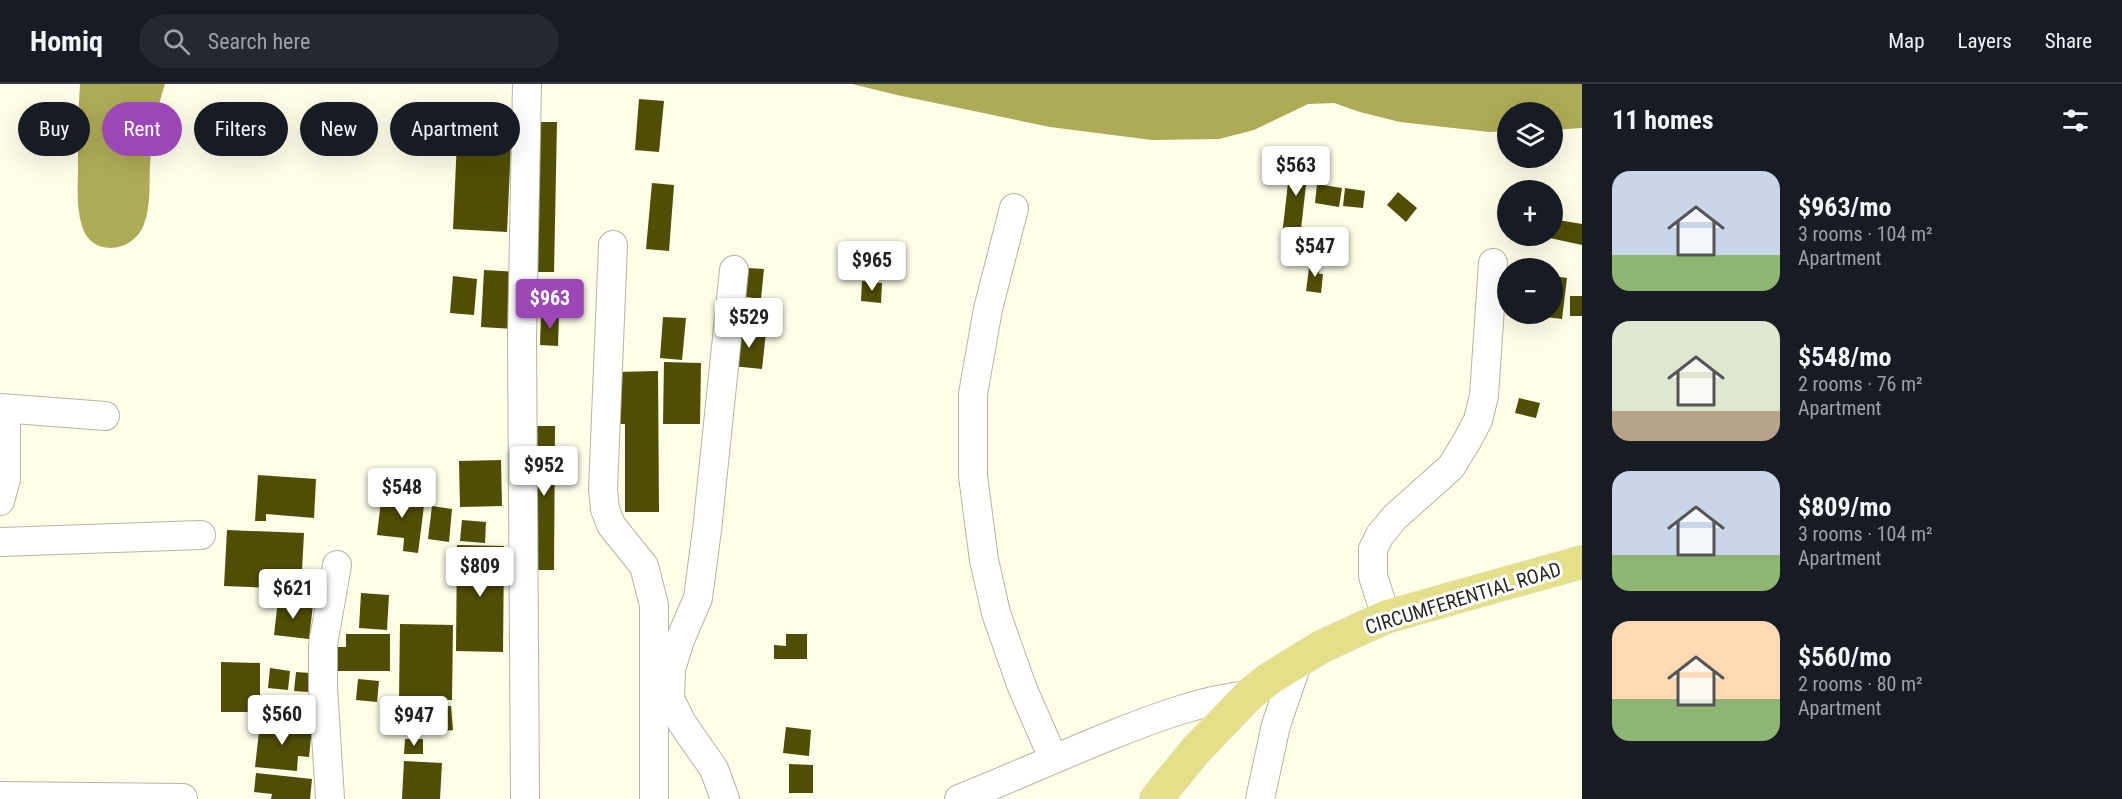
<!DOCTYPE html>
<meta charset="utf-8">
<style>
body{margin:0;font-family:"Roboto Condensed",sans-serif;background:#242831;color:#f1f3f6;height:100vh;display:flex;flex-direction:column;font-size:22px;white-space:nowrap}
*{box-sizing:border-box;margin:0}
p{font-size:20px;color:#9ea1a6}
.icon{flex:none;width:33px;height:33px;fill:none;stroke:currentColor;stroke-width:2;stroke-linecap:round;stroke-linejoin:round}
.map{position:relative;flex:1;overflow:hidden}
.sheet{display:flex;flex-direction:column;background:#171b24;width:540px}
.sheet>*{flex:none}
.hud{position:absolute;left:18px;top:18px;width:570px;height:54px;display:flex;gap:12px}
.fabs{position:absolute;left:1497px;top:18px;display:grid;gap:12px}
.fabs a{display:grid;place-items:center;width:66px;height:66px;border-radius:50%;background:#171b24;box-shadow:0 6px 24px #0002;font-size:30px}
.price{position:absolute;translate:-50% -51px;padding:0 14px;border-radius:6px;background:#fff;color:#222;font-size:20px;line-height:39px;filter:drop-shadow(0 2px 3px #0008)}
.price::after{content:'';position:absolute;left:50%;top:36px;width:18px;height:14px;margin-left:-9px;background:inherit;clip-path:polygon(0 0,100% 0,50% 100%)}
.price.on{background:#9c47b6;color:#fff}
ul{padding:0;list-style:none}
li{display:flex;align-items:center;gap:18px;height:150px;padding:0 30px}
li span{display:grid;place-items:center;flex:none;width:168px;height:120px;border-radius:18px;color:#555}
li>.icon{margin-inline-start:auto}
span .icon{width:72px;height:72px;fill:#fffc;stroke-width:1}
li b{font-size:26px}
h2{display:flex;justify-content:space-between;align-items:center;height:72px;padding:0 30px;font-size:26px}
.chip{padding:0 21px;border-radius:27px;background:#171b24;box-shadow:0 6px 24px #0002;font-size:21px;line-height:54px}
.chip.on{background:#9c47b6;color:#fff}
header{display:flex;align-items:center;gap:36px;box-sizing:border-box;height:84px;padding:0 30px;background:#171b24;border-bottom:2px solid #363941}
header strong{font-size:28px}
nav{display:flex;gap:33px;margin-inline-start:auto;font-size:21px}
.search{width:420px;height:54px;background:#242831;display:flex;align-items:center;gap:15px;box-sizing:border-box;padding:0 21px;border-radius:33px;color:#9ea1a6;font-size:22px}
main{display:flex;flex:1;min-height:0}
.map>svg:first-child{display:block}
.water{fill:#aeab57}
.building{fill:#504e05}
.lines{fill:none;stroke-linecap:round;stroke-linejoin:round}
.minor-casing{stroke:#b5b5a1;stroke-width:30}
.major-casing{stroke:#e6e6e5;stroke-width:34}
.minor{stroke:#fff;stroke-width:28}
.major{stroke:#e3e089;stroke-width:33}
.labels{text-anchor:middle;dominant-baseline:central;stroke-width:6;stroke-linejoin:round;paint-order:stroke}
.street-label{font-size:20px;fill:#2b2b23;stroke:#fff}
</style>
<header>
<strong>Homiq</strong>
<div class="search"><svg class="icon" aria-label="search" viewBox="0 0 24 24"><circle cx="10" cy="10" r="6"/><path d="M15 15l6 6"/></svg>Search here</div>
<nav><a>Map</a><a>Layers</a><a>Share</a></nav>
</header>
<main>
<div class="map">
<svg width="1582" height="715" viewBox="0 0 1582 715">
<rect width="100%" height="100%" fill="#fdfde8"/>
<!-- water -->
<g class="water">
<path d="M80,0H165C156,27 152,53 150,81C149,100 151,122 144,140C134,169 91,174 82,142C76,123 78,103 78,83C78,55 78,28 80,0Z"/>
<polygon points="852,0 1582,0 1582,44 1553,46 1552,28 1508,28 1507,47 1489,48 1400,38 1360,28 1334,19 1308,20 1254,46 1219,55 1152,56 1050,43 897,11"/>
</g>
<!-- building -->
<g class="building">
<polygon points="639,15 664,17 659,68 635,66"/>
<polygon points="473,21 475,50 455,51 453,23"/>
<polygon points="540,38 557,38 554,188 537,188"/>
<polygon points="457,57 511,60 507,148 453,145"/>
<polygon points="1291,72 1309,74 1300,154 1282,152"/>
<polygon points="652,99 674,101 669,167 646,165"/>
<polygon points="1317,100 1342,104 1339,123 1315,119"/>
<polygon points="1345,104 1365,107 1363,124 1343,122"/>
<polygon points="1398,108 1417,124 1406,138 1387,121"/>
<polygon points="1552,135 1582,140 1582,161 1545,153 1546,152 1552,152"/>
<polygon points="1310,177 1320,178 1319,190 1323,190 1321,209 1306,207"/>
<polygon points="748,184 764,185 761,215 746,213"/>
<polygon points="484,186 517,188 514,245 481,243"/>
<polygon points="453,192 477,195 474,231 450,229"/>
<polygon points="1552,192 1567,194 1562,235 1527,231 1552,230"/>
<polygon points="862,197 882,199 881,219 861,217"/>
<rect x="1570" y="212" width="12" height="20"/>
<polygon points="541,231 559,232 558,262 540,261"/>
<polygon points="663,233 686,234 682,276 660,274"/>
<polygon points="735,245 766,248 762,285 732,282"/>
<polygon points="664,278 701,279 700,340 663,340"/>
<polygon points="658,287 659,428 625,428 625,340 616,340 616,288"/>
<polygon points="1519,314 1540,319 1536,334 1515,329"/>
<polygon points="533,342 555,342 554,486 533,486"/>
<polygon points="501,376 502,422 460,423 459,377"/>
<polygon points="258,391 316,395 314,434 266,430 266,437 255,437"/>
<polygon points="382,408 425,414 418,469 403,467 404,454 377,451"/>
<polygon points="432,422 452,425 449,458 428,455"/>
<polygon points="462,436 486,438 485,459 460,457"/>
<polygon points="227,446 304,449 301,505 224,502"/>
<polygon points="457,461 504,462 503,568 456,567"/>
<polygon points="361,509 389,511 387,546 359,544"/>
<polygon points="278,516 313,521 309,555 274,551"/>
<polygon points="400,540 453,541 452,616 399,615"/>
<polygon points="346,550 390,550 390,587 338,587 338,563 346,563"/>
<polygon points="786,550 807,550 807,575 774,575 774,561 786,562"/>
<polygon points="221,578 260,579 260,628 221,628"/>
<polygon points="270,584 290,587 288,606 268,604"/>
<polygon points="296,588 310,589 308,608 294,607"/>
<polygon points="358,595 379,597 377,618 356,616"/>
<polygon points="451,622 453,646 435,648 433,623"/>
<polygon points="260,639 312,644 309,673 298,672 297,687 255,683"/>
<polygon points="786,643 811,646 809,672 783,669"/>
<polygon points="405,655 423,655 423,670 404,670"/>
<polygon points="404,677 442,679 440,715 402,715"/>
<polygon points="789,680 813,681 813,709 789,709"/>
<polygon points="256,689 312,695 310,715 271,715 272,710 254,708"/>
</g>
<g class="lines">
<!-- minor casing -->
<g class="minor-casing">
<g id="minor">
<polyline points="1014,124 988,225 973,310 973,392 984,476 996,529 1022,603 1053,674"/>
<polyline points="613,161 603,406 605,425 611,441 644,482 654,521 654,715"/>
<polyline points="0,324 105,332"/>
<polyline points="0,417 6,395 6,325"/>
<polyline points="0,458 201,451"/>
<polyline points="1386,533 1373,492 1373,465 1380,451 1395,433 1451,383 1467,357 1478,336 1484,312 1493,179"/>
<polyline points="0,712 183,714"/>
<polyline points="330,715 323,603 323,561 337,481"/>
<polyline points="525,715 522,254 527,0"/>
<polyline points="725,715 714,685 682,639 670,615 671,585 680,556 698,514 707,446 734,186"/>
<path d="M959,715C1012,694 1064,670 1117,649C1160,632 1203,616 1249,611"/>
<polyline points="1260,715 1276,641 1298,577"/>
</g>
</g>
<!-- major casing -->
<g class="major-casing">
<polyline id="major" points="1156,715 1196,666 1249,611 1269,595 1321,563 1386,533 1582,478"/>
</g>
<!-- minor -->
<use href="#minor" class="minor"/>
<!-- major -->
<use href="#major" class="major"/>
</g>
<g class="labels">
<!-- street labels -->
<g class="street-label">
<text transform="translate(1463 514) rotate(-17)">CIRCUMFERENTIAL ROAD</text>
</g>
</g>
</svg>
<div class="fabs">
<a><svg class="icon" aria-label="layers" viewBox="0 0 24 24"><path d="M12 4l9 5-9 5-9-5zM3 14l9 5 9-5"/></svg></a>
<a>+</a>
<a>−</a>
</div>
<b class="price" style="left:1296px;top:113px">$563</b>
<b class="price" style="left:1315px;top:194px">$547</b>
<b class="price" style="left:872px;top:208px">$965</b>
<b class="price on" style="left:550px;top:246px">$963</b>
<b class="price" style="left:749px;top:265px">$529</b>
<b class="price" style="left:544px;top:413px">$952</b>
<b class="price" style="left:402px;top:435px">$548</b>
<b class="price" style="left:480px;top:514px">$809</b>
<b class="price" style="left:293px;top:536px">$621</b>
<b class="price" style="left:282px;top:662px">$560</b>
<b class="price" style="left:414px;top:663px">$947</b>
<div class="hud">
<a class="chip">Buy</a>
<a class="chip on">Rent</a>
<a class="chip">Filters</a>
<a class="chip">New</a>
<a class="chip">Apartment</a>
</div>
</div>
<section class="sheet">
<h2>11 homes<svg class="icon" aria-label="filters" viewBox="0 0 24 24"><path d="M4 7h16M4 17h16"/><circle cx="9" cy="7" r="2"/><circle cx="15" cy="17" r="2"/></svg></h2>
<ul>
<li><span style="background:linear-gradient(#c9d6e8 70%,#8fb573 0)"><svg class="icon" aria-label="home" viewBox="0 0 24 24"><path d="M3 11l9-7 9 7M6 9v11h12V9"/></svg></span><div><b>$963/mo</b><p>3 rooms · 104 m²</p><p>Apartment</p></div></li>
<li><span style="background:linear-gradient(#dfe7d0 75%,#b9a48a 0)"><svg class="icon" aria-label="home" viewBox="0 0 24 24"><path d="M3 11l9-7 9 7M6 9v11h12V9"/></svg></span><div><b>$548/mo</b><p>2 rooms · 76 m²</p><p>Apartment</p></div></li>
<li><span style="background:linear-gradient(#c9d6e8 70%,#8fb573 0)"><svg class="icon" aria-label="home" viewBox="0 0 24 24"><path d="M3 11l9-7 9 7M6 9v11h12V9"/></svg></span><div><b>$809/mo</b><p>3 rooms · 104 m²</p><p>Apartment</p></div></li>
<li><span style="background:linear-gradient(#ffd9b3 65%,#8fb573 0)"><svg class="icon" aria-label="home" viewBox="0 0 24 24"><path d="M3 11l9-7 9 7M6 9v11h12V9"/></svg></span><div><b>$560/mo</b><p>2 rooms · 80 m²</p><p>Apartment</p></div></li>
</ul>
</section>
</main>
